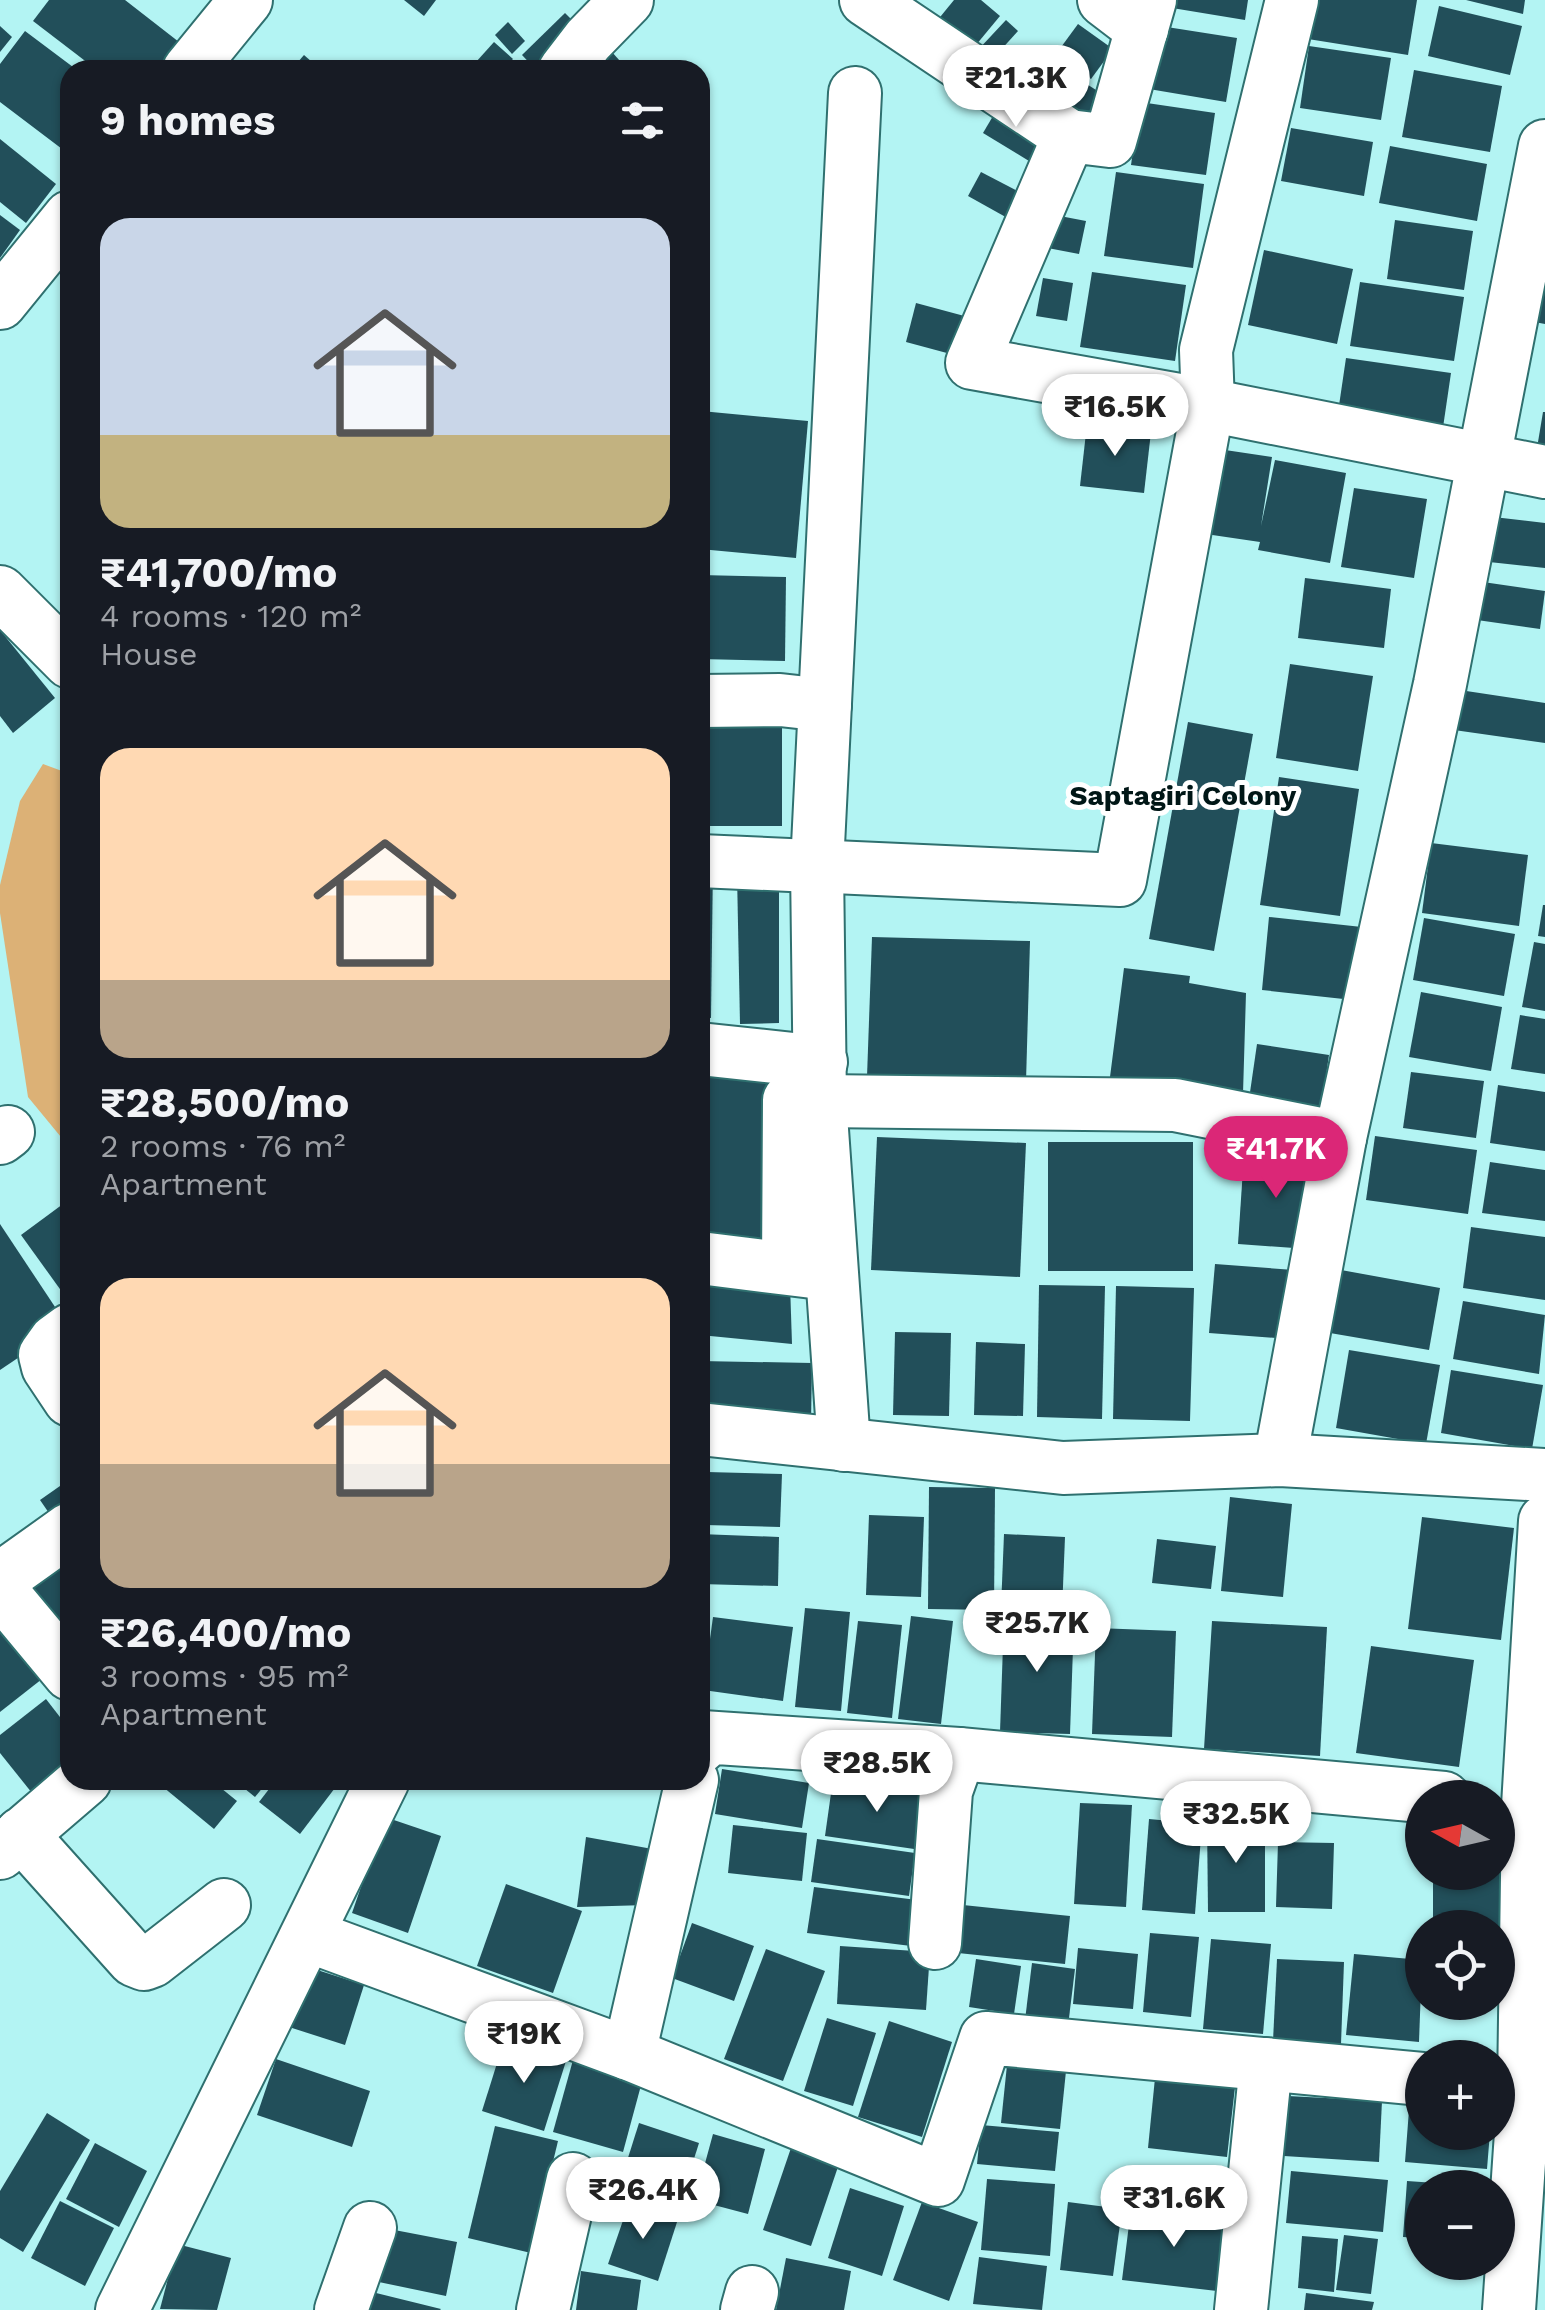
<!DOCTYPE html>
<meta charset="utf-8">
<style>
body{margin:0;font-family:"Work Sans",sans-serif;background:#20242c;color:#f1f3f6;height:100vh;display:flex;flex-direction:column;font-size:38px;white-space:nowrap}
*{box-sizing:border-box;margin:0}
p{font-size:32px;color:#9ea1a6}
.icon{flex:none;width:55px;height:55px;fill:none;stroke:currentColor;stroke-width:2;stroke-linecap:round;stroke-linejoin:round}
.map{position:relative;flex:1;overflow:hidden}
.side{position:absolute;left:60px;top:60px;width:650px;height:1730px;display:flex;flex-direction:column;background:#171b24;border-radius:30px;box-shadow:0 2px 8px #0004}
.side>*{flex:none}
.needle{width:65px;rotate:278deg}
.tools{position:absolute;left:1405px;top:1780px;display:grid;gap:20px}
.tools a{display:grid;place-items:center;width:110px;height:110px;border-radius:50%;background:#171b24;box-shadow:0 2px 8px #0004;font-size:50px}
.price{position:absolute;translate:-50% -85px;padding:0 22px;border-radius:35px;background:#fff;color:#222;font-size:32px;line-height:65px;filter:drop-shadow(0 2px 5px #0008)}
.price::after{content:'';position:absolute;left:50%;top:60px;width:30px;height:22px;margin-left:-15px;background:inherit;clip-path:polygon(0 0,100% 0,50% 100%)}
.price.current{background:#db2777;color:#fff}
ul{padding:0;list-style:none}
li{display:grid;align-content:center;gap:20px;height:530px;padding:0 40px}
li span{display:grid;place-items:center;height:310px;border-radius:30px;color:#555}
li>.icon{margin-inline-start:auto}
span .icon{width:180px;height:180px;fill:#fffc;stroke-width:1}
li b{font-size:42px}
h2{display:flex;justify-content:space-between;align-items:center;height:120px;padding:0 40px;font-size:42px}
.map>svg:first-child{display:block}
.green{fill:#dcb176}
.building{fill:#224f5a}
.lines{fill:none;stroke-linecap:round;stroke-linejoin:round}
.minor-casing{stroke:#2f706f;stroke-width:56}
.minor{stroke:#fff;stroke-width:52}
.labels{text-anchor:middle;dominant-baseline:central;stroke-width:10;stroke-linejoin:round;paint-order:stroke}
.neighbourhood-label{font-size:28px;font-weight:bold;fill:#001616;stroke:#fff}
</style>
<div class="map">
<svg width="1545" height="2310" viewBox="0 0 1545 2310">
<rect width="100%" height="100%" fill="#b3f4f3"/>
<!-- green -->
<polygon class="green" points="43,764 70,774 70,1148 28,1097 0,913 0,885 20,801"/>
<!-- building -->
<g class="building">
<polygon points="49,0 125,0 179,42 157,70 97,70 33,21"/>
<polygon points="404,0 436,0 424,16"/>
<polygon points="954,0 981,0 1000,16 971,51 936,22"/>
<polygon points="1161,0 1248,0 1245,20 1160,6"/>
<polygon points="1314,0 1417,0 1408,55 1308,39"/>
<polygon points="1466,0 1525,0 1523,14"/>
<polygon points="1439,6 1522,26 1510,75 1428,56"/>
<polygon points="565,13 586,34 549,70 536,70 522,55"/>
<polygon points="1006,20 1018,31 989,63 977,51"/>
<polygon points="508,22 525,41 512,54 495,35"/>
<polygon points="1078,24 1113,49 1091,79 1056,54"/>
<polygon points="1154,25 1237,38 1226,102 1143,88"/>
<polygon points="0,26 12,37 0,52"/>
<polygon points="25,31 77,70 70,70 70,155 0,102 0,64"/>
<polygon points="494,42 513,59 502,70 485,70 476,62"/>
<polygon points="603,42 628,70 601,70 588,55"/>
<polygon points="1309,46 1391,58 1381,120 1300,108"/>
<polygon points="304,55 321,70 291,70"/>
<polygon points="1414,70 1502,86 1490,152 1402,137"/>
<polygon points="1077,78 1112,100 1091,135 1054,112"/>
<polygon points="1003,99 1050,126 1029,161 983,133"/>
<polygon points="1140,102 1215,113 1206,175 1131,165"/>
<polygon points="1291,128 1373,142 1364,196 1281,181"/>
<polygon points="0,139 56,184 26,223 0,202"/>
<polygon points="1390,146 1487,164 1477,221 1379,203"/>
<polygon points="981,172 1025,195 1011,220 968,196"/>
<polygon points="1116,172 1204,184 1193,268 1104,256"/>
<polygon points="1039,212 1086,221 1079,254 1032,245"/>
<polygon points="0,215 20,230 0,258"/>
<polygon points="1395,220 1473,231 1464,290 1387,279"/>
<polygon points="1264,250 1353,269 1337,344 1248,325"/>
<polygon points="1092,272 1186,285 1175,361 1080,347"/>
<polygon points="1043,278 1073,283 1067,321 1036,316"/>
<polygon points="1545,281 1545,324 1524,320"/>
<polygon points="1360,282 1464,297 1454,361 1350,346"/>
<polygon points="916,303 968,317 958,356 906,342"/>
<polygon points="1346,358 1451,373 1441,441 1336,426"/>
<polygon points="701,411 808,421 796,558 700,549"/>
<polygon points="1543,412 1545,412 1545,456 1536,454"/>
<polygon points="1087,424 1151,432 1144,493 1080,486"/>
<polygon points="1205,447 1272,457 1261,526 1275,460 1346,473 1330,563 1258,550 1260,542 1192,532"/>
<polygon points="1354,488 1427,499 1414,578 1341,567"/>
<polygon points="1485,516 1545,523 1545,568 1480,561"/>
<polygon points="700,575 786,577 785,661 700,659"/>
<polygon points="1305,578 1391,589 1384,648 1298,638"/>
<polygon points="1476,581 1545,591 1540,629 1470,619"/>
<polygon points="0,630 55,698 13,733 0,716"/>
<polygon points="1290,664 1373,676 1358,771 1276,758"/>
<polygon points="1453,689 1545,703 1545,743 1447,729"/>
<polygon points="700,718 782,719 782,826 700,826"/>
<polygon points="1188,722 1253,734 1214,951 1149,939"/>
<polygon points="1279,777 1359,789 1340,916 1260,905"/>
<polygon points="1431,843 1528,855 1519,926 1422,913"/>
<polygon points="713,864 711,1018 700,1017 700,866"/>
<polygon points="737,874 779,874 779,1023 740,1024"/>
<polygon points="1543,905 1545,905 1545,937 1538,936"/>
<polygon points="1269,917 1371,928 1362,1001 1262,990"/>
<polygon points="1424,918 1515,934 1504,996 1413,980"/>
<polygon points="872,937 1030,941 1026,1082 867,1077"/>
<polygon points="1534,942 1545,944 1545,1011 1522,1007"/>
<polygon points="1124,968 1190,976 1189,983 1246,993 1243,1094 1110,1077"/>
<polygon points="1421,992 1502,1007 1491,1071 1409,1057"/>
<polygon points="1520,1015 1545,1019 1545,1074 1511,1069"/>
<polygon points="1257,1044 1329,1055 1319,1124 1247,1113"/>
<polygon points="700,1057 776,1063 777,1241 700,1242"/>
<polygon points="1411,1072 1484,1081 1476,1138 1403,1128"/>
<polygon points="1498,1085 1545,1092 1545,1151 1490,1143"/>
<polygon points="1375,1136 1477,1150 1468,1214 1366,1200"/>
<polygon points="877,1137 1026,1143 1020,1277 871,1270"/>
<rect x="1048" y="1142" width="145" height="129"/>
<polygon points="1244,1154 1315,1159 1308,1249 1238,1244"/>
<polygon points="1490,1162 1545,1170 1545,1221 1482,1213"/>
<polygon points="63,1204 70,1214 70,1303 21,1235"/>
<polygon points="0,1224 67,1325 0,1370"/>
<polygon points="1471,1227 1545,1237 1545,1300 1463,1288"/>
<polygon points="1215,1264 1294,1270 1289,1339 1209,1333"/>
<polygon points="1341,1270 1440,1288 1429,1350 1330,1333"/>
<polygon points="700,1273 790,1284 792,1344 700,1335"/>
<polygon points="1039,1285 1105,1286 1102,1419 1037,1417"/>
<polygon points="1116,1286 1194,1288 1190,1421 1113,1419"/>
<polygon points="1463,1301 1545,1315 1539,1374 1453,1359"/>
<polygon points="895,1332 951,1333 949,1416 893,1415"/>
<polygon points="976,1342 1025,1344 1023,1416 974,1415"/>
<polygon points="1349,1350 1440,1365 1426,1444 1336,1428"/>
<polygon points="700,1361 812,1363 811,1422 700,1419"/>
<polygon points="1451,1370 1543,1385 1532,1449 1441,1433"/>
<polygon points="707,1472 782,1474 780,1527 705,1525"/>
<polygon points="70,1479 70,1503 51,1516 40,1500"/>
<polygon points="929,1487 995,1488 994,1610 928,1609"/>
<polygon points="1230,1497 1292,1504 1283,1597 1221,1591"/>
<polygon points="869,1515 924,1517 921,1597 866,1595"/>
<polygon points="1422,1517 1514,1528 1501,1640 1408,1629"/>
<polygon points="700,1534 779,1537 778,1586 700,1584"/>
<polygon points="1004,1534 1065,1537 1062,1611 1001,1608"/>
<polygon points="1157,1539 1216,1546 1211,1589 1152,1583"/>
<polygon points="70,1558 70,1638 21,1594"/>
<polygon points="805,1608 850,1612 841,1711 795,1707"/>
<polygon points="911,1616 953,1621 941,1724 898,1719"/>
<polygon points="1004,1616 1074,1619 1070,1734 1000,1732"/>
<polygon points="713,1617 793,1627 783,1701 703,1690"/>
<polygon points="858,1621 902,1625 892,1718 847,1713"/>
<polygon points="1212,1621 1327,1627 1320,1756 1204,1749"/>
<polygon points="0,1625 42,1679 0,1712"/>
<polygon points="1096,1628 1176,1631 1172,1737 1092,1734"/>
<polygon points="1371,1646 1474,1660 1459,1767 1356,1753"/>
<polygon points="46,1699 70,1730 70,1763 32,1793 0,1753 0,1735"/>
<polygon points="722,1769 809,1783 802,1828 715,1814"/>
<polygon points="833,1779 929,1793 921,1850 825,1836"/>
<polygon points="158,1780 211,1780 237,1801 214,1829 157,1782"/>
<polygon points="234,1780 269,1780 255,1797"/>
<polygon points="276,1780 341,1780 300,1834 259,1802"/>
<polygon points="1080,1803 1132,1805 1126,1907 1074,1904"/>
<polygon points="385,1817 441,1836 408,1933 352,1913"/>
<polygon points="1149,1819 1202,1824 1195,1914 1142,1910"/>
<polygon points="1207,1820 1265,1820 1265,1912 1208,1912"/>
<polygon points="733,1825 807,1833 802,1881 728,1873"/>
<polygon points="1498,1831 1511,1831 1512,1934 1498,1934 1498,1928 1433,1928 1433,1872 1498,1872"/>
<polygon points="586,1837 658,1850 647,1905 577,1907"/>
<polygon points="817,1839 915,1853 909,1896 811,1882"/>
<polygon points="1278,1842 1334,1843 1332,1909 1276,1907"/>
<polygon points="506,1884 582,1911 553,1993 477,1966"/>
<polygon points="814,1887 917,1900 911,1946 807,1933"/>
<polygon points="963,1905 1070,1916 1065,1964 958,1953"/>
<polygon points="692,1923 754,1946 734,2001 672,1978"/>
<polygon points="1150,1933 1199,1937 1191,2017 1143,2012"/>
<polygon points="1211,1939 1271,1944 1263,2034 1203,2029"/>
<polygon points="840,1946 930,1952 926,2010 837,2004"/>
<polygon points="1078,1948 1138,1954 1133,2009 1073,2004"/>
<polygon points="766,1949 825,1971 783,2081 724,2059"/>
<polygon points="1354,1954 1422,1960 1419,2042 1346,2035"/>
<polygon points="976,1959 1021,1966 1014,2014 969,2007"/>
<polygon points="1277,1959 1344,1962 1341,2044 1273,2041"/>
<polygon points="1032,1963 1075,1969 1068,2026 1025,2020"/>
<polygon points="308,1967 364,1985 345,2045 289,2027"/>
<polygon points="827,2018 876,2033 853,2106 804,2091"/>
<polygon points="889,2021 952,2042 922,2137 858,2117"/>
<polygon points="504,2041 566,2061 544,2131 482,2111"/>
<polygon points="276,2059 370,2091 352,2147 257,2115"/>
<polygon points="573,2060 643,2078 623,2152 553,2132"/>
<polygon points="1007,2065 1066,2071 1060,2129 1001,2123"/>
<polygon points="1155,2078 1235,2087 1227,2157 1148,2148"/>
<polygon points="1288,2096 1382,2101 1379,2162 1284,2156"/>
<polygon points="1409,2110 1422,2111 1422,2132 1490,2132 1487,2169 1405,2162"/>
<polygon points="47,2113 90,2140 23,2252 0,2238 0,2191"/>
<polygon points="639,2123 699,2143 681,2200 621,2180"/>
<polygon points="981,2125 1059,2132 1055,2171 977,2164"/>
<polygon points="495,2126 558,2141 531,2253 468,2238"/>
<polygon points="713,2134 765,2149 748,2214 695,2200"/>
<polygon points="95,2143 147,2171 119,2227 66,2199"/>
<polygon points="792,2145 840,2161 811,2246 763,2230"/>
<polygon points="1291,2171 1388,2180 1383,2232 1286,2223"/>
<polygon points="987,2179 1055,2184 1050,2256 981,2250"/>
<polygon points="1407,2181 1464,2185 1464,2188 1422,2188 1422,2238 1403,2237"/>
<polygon points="850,2188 904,2206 882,2276 828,2258"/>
<polygon points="60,2201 114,2228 85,2286 31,2258"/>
<polygon points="922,2202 978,2222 949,2301 893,2280"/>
<polygon points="1068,2202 1122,2209 1113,2276 1060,2270"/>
<polygon points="629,2203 678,2219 658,2281 608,2264"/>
<polygon points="1131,2209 1225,2220 1217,2291 1122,2280"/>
<polygon points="384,2228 457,2242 446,2296 374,2281"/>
<polygon points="1344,2235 1378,2239 1371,2294 1336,2290"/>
<polygon points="1302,2236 1338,2239 1334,2292 1298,2288"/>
<polygon points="177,2244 231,2258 217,2310 160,2309"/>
<polygon points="979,2257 1047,2266 1042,2310 973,2304"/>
<polygon points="786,2258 851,2271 844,2310 776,2310"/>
<polygon points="581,2271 641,2280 637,2310 576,2310"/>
<polygon points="368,2291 441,2309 440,2310 363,2310"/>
<polygon points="1306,2293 1374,2302 1372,2310 1304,2310"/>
</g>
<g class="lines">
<!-- minor casing -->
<g class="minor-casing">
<g id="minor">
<polyline points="866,0 1069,136"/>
<polyline points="1104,0 1142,29"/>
<polyline points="1150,0 1110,141 1069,136 972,363 1208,405 1545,472"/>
<polyline points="189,70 246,0"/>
<polyline points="565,70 588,40 627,0"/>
<polyline points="0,303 70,217"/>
<polyline points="0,592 70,662"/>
<polyline points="700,701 780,700 825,705"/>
<polyline points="700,861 1120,880 1208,405 1206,350 1292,0"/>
<polyline points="700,1049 821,1062"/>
<polyline points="820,1101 1175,1105 1340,1138"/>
<polyline points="0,1138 8,1132"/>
<polyline points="700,1258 821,1273"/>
<polyline points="788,1268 789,1100"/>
<polyline points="70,1330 55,1341 45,1355 48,1367 70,1400"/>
<polyline points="700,1429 1063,1468 1280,1460 1545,1475"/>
<polyline points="844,1445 820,1101 817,866 855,93"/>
<polyline points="1280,1460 1340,1138 1440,684 1545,146"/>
<polyline points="0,1579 70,1529"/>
<polyline points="0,1590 70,1674"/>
<polyline points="700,1747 702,1737 959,1754 1444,1798"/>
<polyline points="21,1834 134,1960 144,1964 152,1961 224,1905"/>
<polyline points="0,1853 85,1780"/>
<polyline points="309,1936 629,2054 938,2180 986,2038 1422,2079"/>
<polyline points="935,1943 946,1791 959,1754"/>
<polyline points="629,2054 692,1780"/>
<polyline points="122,2310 383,1780"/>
<polyline points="341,2310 370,2228"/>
<polyline points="543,2310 573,2179"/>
<polyline points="747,2310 752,2292"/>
<polyline points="1241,2310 1266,2064"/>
<polyline points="1509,2310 1524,2089 1528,1806 1545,1521"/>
</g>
</g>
<!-- minor -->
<use href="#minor" class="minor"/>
</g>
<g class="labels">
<!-- neighbourhood labels -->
<g class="neighbourhood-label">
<text x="1183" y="795">Saptagiri Colony</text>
</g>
</g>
</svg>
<div class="tools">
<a><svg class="needle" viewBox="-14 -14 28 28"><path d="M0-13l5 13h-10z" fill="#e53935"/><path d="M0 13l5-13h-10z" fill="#9ea1a6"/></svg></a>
<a><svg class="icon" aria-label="locate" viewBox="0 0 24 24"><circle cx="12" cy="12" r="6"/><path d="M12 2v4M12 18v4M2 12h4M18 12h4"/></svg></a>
<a>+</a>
<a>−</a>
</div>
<b class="price" style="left:1016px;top:130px">₹21.3K</b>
<b class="price" style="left:1115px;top:459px">₹16.5K</b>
<b class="price current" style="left:1276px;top:1201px">₹41.7K</b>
<b class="price" style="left:1037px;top:1675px">₹25.7K</b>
<b class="price" style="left:877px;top:1815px">₹28.5K</b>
<b class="price" style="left:1236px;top:1866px">₹32.5K</b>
<b class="price" style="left:524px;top:2086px">₹19K</b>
<b class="price" style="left:643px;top:2242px">₹26.4K</b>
<b class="price" style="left:1174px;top:2250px">₹31.6K</b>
<section class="side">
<h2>9 homes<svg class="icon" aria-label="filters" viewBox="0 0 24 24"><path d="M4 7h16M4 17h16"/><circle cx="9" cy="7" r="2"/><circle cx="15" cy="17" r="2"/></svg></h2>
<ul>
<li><span style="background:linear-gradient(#c9d6e8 70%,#c2b280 0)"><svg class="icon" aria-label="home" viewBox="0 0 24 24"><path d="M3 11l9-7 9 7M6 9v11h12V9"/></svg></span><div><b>₹41,700/mo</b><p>4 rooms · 120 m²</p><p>House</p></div></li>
<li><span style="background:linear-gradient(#ffd9b3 75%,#b9a48a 0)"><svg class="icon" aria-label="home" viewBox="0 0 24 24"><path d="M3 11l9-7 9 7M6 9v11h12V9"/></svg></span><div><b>₹28,500/mo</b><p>2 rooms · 76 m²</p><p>Apartment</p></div></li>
<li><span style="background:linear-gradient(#ffd9b3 60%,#b9a48a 0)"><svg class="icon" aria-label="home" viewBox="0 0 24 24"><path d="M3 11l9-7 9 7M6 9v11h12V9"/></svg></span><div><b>₹26,400/mo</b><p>3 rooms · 95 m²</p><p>Apartment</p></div></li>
</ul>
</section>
</div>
